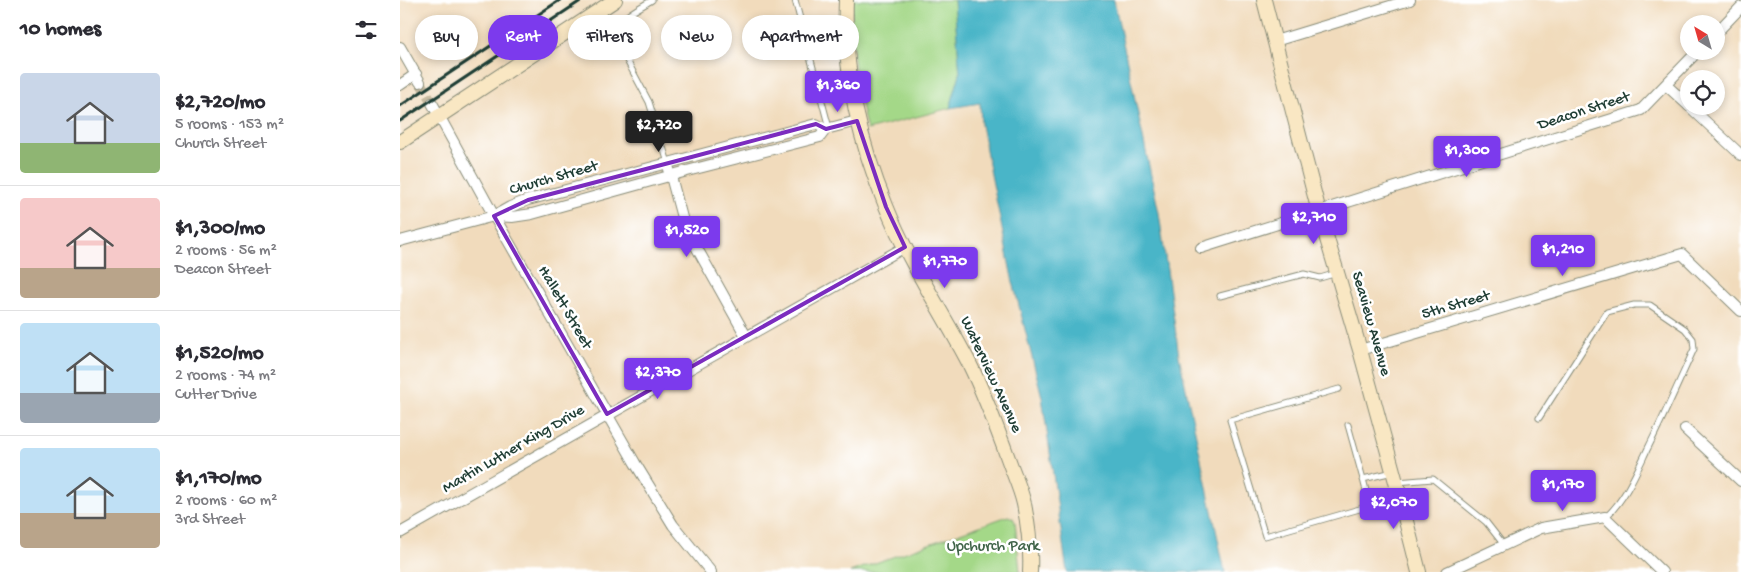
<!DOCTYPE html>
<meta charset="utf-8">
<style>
body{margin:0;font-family:"Gochi Hand",sans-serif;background:#f2f2f3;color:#2b2b33;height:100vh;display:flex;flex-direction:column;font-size:19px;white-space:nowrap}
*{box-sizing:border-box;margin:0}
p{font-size:16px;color:#7c7c81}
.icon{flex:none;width:28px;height:28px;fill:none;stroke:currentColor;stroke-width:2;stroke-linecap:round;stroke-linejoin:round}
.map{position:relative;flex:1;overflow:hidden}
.panel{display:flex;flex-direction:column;background:#fff;width:400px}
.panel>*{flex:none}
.banner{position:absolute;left:15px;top:15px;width:475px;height:45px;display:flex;gap:10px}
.needle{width:32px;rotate:323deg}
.fabs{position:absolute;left:1280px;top:15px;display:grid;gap:10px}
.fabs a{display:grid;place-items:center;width:45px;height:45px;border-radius:50%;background:#fff;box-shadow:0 2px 8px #0003;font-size:25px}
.price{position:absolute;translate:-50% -42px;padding:0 11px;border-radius:5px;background:#7c3aed;color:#fff;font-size:16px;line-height:32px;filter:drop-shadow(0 1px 2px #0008)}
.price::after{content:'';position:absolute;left:50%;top:30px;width:15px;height:11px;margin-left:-8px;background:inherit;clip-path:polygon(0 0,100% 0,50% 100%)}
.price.selected{background:#222;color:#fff}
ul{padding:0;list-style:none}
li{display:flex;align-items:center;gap:15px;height:125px;padding:0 20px}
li+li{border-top:1px solid #e1e1e2}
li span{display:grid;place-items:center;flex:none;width:140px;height:100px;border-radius:5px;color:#555}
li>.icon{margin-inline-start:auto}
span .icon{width:60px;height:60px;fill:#fffc;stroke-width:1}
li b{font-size:21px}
h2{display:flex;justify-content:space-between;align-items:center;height:60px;padding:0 20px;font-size:21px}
.pill{padding:0 18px;border-radius:22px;background:#fff;box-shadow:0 2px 8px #0003;font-size:18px;line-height:45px}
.pill.selected{background:#7c3aed;color:#fff}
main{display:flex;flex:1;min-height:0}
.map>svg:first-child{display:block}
.green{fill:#a4d888;stroke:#628a5e}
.water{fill:#4ab5c8;stroke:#34797e}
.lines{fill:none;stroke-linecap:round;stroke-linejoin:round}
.street-tunnel{stroke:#c7bba1;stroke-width:10;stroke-dasharray:10 5;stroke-linecap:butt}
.lane-casing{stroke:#888c78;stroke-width:7}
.street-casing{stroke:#888c78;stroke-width:12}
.secondary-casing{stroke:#888c78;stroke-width:16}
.lane{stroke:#fff;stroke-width:5}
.street{stroke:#fff;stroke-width:10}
.secondary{stroke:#f9e7c3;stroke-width:14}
.rail{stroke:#1f3d34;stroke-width:3}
.marked{fill:none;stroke:#7b2cbf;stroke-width:4;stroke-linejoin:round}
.labels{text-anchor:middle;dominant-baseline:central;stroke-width:5;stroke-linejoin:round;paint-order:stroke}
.street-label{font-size:16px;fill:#1f3d34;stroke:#fff}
.park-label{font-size:16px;fill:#406449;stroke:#fff}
</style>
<main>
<section class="panel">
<h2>10 homes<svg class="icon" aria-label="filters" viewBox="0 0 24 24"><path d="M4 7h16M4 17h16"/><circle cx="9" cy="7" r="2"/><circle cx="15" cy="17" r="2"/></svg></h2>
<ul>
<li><span style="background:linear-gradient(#c9d6e8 70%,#8fb573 0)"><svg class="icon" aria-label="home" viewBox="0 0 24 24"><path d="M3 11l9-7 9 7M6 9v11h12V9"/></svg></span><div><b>$2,720/mo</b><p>5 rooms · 153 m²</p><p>Church Street</p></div></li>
<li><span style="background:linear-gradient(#f6c9c9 70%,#b9a48a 0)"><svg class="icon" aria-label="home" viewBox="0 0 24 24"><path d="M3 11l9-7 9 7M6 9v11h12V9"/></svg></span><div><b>$1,300/mo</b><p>2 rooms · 56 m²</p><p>Deacon Street</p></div></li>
<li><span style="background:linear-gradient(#bfe0f5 70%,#9aa5b1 0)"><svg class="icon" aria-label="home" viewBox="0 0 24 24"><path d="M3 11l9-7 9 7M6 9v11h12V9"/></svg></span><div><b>$1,520/mo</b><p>2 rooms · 74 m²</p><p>Cutter Drive</p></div></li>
<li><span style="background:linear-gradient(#bfe0f5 65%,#b9a48a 0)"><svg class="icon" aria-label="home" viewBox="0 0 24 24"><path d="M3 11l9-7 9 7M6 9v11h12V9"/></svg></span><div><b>$1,170/mo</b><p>2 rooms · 60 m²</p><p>3rd Street</p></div></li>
</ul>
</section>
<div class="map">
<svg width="1341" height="572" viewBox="0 0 1341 572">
<rect width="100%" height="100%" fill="#fff"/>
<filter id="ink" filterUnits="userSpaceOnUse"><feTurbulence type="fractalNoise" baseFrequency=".02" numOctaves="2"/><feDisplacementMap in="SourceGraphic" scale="10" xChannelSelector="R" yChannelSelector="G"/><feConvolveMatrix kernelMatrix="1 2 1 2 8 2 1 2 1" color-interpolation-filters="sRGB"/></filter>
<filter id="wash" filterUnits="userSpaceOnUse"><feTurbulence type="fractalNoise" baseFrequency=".0096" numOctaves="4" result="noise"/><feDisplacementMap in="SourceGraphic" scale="20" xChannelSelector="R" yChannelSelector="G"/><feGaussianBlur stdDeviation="1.12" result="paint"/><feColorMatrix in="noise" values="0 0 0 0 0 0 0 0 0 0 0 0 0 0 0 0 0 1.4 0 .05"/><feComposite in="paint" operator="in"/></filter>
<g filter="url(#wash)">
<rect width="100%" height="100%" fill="#f1dbbc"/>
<!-- green -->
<g class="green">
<path d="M452,0H554L560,74L550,108L467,130C456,88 450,43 452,0Z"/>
<polygon points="608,516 613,518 615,522 620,572 450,572"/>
</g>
<!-- water -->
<polygon class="water" points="554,0 714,0 759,213 779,356 825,572 667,572 642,397 612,278 581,125 580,103 550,108 560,74"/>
</g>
<g filter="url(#ink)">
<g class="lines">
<!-- street-tunnel -->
<polyline class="street-tunnel" points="20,82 32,103"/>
<!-- lane casing -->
<g class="lane-casing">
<g id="lane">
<path d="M252,0C235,11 218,16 215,38L249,102L268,163"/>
<polyline points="395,0 429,128"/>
<polyline points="820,296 904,274 920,278 937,273"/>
<polyline points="939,389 830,420 865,536 970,506 963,479 993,472"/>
<path d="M1139,418L1207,312L1234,305H1250L1285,329L1293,339L1294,349C1279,382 1264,416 1248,448C1236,473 1226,498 1206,517"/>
<polyline points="948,425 963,479"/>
<polyline points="997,482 1033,479 1086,522 1104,545"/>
</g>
</g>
<!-- street casing -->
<g class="street-casing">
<g id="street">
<polyline points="1316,33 1341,7"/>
<polyline points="875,41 1010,0"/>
<polyline points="0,47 20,82"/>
<polyline points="0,85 16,74"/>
<polyline points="1266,85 1289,106"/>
<polyline points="32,103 94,216 235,463 273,525 311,572"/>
<polyline points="1289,106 1341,155"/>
<polyline points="269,169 284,225 346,336"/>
<polyline points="95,216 112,217 132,214 287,171 420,137 426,129 457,121"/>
<polyline points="0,241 94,216 110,207 128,200 416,124 426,129"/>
<polyline points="801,248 1241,110 1298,51"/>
<polyline points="960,350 1282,254 1341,311"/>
<polyline points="1285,429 1341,481"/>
<polyline points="0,533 505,247"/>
<polyline points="1047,572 1141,528 1205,517 1262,572"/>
</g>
</g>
<!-- secondary casing -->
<g class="secondary-casing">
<g id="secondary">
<path d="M446,0C443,71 459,140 486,206C508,261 542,311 569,363C585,395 597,428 609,461C614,475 621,490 624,504C628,524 631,552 630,572"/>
<polyline points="864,0 919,212 960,350 996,482 1019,572"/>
<polyline points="0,142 215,0"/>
</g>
</g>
<!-- lane -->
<use href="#lane" class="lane"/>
<!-- street -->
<use href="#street" class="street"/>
<!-- secondary -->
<use href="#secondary" class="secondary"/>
<!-- rail -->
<g class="rail">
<polyline points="0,106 160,0"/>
<polyline points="0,121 182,0"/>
</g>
</g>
</g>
<!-- marked area -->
<path class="marked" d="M457,121L486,207L505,247L207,414L94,216L128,200L284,159L416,124L426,129Z"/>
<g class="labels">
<!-- street labels -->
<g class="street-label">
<text transform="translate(1184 112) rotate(-18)">Deacon Street</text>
<text transform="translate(154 179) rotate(-16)">Church Street</text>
<text transform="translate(1056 306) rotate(-16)">5th Street</text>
<text transform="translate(164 308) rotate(60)">Hallett Street</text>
<text transform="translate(970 324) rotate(74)">Seaview Avenue</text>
<text transform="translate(590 375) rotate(65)">Waterview Avenue</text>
<text transform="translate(114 450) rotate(-30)">Martin Luther King Drive</text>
</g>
<!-- park labels -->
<g class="park-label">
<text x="593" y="547">Upchurch Park</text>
</g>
</g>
</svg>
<div class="fabs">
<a><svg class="needle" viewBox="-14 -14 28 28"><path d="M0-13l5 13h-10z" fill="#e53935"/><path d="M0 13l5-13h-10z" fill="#7c7c81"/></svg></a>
<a><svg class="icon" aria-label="locate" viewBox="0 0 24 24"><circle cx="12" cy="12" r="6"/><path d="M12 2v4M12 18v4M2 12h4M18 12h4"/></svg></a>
</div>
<b class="price" style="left:438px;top:113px">$1,360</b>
<b class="price selected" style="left:259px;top:153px">$2,720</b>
<b class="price" style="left:1067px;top:178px">$1,300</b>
<b class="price" style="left:914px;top:245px">$2,710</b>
<b class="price" style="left:287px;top:258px">$1,520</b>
<b class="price" style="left:1163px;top:277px">$1,210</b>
<b class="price" style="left:545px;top:289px">$1,770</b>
<b class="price" style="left:258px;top:400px">$2,370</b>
<b class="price" style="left:1163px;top:512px">$1,170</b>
<b class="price" style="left:994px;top:530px">$2,070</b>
<div class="banner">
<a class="pill">Buy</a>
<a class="pill selected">Rent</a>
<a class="pill">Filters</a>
<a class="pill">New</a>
<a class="pill">Apartment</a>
</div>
</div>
</main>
